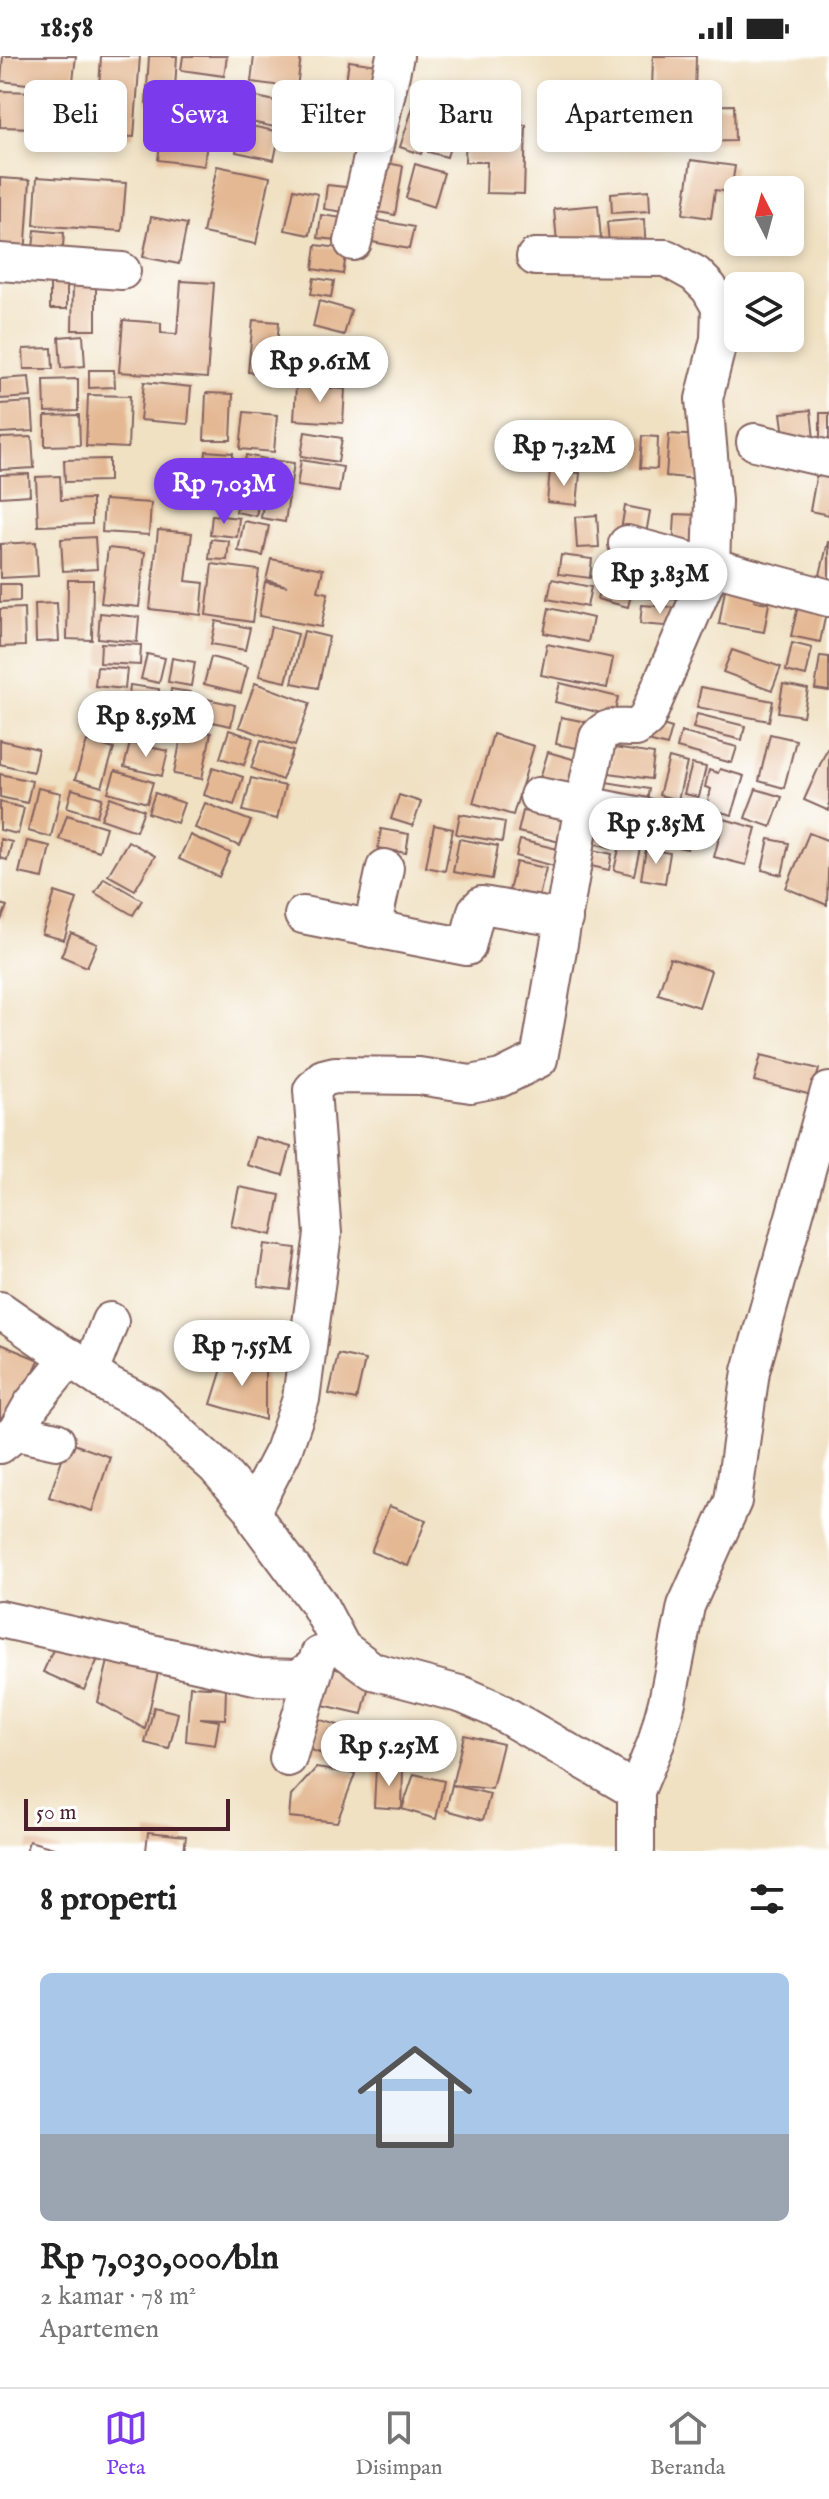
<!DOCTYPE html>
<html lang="id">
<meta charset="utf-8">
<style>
body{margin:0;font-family:"IM FELL English",serif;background:#f6f6f6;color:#222;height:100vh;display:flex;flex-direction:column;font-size:30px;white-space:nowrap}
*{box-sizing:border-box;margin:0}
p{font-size:26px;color:#767676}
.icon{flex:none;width:44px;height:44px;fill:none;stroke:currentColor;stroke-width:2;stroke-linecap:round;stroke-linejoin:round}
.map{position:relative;height:1795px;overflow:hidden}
.sheet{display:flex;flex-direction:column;background:#fff;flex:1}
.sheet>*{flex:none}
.guide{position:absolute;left:24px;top:24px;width:782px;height:72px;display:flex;gap:16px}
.needle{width:52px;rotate:354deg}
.tools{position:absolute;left:724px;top:120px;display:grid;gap:16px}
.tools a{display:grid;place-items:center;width:80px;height:80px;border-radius:12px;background:#fff;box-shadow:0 4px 12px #0003;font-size:40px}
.scale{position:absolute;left:24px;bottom:20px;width:206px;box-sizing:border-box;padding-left:8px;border:4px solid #4a1f2b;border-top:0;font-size:22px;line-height:28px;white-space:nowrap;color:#4a1f2b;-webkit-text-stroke:6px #fff;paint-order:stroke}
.price{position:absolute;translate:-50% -68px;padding:0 18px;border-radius:28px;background:#fff;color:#222;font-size:26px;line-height:52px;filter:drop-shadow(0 2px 4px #0008)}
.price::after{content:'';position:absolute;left:50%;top:48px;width:24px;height:18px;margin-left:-12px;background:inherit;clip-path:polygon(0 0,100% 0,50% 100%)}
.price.on{background:#7c3aed;color:#fff}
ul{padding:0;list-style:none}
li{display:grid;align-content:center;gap:16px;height:424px;padding:0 40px}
li span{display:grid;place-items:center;height:248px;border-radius:12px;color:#555}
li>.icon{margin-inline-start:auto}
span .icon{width:144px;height:144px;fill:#fffc;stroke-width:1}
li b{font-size:34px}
h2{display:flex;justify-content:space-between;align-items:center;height:96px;padding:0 40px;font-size:34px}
.chip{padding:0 28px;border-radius:12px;background:#fff;box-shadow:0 4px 12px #0003;font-size:28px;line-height:72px}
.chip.on{background:#7c3aed;color:#fff}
.status{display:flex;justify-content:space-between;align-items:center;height:56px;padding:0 40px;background:#fff;direction:ltr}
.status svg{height:22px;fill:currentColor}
.tab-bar{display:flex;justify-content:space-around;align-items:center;height:112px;border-top:2px solid #e0e0e0;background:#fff;font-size:22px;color:#767676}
.tab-bar a{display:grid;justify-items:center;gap:4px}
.tab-bar .on{color:#7c3aed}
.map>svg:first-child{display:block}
.building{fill:#e4b893}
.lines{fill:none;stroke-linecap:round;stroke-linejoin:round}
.minor-casing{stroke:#846360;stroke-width:40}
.minor{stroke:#fff;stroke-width:36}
</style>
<div class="status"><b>18:58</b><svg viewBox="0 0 49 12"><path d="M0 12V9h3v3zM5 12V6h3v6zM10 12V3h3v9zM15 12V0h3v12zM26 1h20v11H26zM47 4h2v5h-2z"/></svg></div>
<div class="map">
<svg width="829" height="1795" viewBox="0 0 829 1795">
<rect width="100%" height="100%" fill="#fff"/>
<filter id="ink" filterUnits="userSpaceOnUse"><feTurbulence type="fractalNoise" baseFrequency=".0125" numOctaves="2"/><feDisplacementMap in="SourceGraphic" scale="16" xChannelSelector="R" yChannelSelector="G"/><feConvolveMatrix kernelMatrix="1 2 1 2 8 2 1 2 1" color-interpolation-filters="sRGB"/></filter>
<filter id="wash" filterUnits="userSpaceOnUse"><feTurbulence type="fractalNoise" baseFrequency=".006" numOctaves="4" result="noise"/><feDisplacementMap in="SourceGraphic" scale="32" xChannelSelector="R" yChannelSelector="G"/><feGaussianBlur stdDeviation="1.8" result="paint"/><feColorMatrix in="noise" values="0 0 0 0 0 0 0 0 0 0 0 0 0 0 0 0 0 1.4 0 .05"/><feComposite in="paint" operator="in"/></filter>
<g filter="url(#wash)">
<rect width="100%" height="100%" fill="#f0e1c3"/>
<g id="blocks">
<!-- building -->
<g class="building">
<polygon points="3,0 76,0 72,33 1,25"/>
<polygon points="101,0 140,0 134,81 96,79"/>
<polygon points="149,0 177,0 174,49 146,47"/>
<polygon points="183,0 227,0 224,20 181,14"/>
<polygon points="254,0 301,0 297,32 251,26"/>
<polygon points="653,0 696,0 695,38 652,37"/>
<polygon points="349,5 377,9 370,51 343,46"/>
<polygon points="0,35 36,36 35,72 0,71"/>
<polygon points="180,36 222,40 219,71 176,67"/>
<polygon points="305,38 338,44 332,68 301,62"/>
<polygon points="257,41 289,48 284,73 251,66"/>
<polygon points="47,42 87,44 85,84 46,83"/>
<polygon points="648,45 678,46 677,85 647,85"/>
<polygon points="734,49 735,85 688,86 687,50"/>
<polygon points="413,51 435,58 421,98 400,91"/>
<polygon points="343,56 363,60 357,93 338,90"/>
<polygon points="438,58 458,64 447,101 428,96"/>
<polygon points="466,67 526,69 524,138 486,137 487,106 465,106"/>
<polygon points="241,68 280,76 274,104 236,96"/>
<polygon points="162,72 208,78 204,110 158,104"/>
<polygon points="691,104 735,110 731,136 715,134 711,162 683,158"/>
<polygon points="376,105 403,110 395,159 367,154"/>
<polygon points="415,108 444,117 434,151 406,142"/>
<polygon points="217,110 270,121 256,188 203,177"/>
<polygon points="37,121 126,127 122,175 34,169"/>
<polygon points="0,122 30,124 25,201 0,200"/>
<polygon points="327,129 354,132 351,157 324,153"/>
<polygon points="294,133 318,138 310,179 285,174"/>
<polygon points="649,134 650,155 612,157 611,137"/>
<polygon points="598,149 602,195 558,198 554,153"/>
<polygon points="321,159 350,163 347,185 318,182"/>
<polygon points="151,161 187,168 179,208 143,201"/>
<polygon points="367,162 414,171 409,193 362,184"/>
<polygon points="644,163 646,194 610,197 607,166"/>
<polygon points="35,174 64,177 62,203 32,201"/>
<polygon points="316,189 347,193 343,218 313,213"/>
<polygon points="314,222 334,225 331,241 311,238"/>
<polygon points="181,225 214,227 207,322 119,316 123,264 161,267 161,277 177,278"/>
<polygon points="73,227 96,227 96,274 72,274"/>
<rect x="50" y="228" width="17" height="25"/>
<polygon points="319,245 351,254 344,279 313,271"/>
<polygon points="253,264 279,266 277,290 291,292 289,307 276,306 274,318 248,316"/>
<polygon points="83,279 85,310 61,312 59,281"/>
<polygon points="52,292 53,313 24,313 23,293"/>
<polygon points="89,314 114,314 115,331 89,332"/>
<polygon points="29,321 31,341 0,343 0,323"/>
<polygon points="78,323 78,355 45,356 44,324"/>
<polygon points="144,326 191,331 188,368 140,364"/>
<polygon points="296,330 345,333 343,367 294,364"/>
<polygon points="206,337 233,338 231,384 204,384"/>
<polygon points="88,339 130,340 128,392 86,390"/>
<polygon points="32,346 34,375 0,377 0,348"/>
<polygon points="811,354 814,384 785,387 781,357"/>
<polygon points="244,356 277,359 274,396 240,393"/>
<rect x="820" y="357" width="9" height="41"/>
<polygon points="79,359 80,389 45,390 45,360"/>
<polygon points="592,372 613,374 610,409 589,408"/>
<polygon points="305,376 342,382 338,406 301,400"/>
<polygon points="669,378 701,380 697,423 666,420"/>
<polygon points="642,380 658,381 657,413 640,412"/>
<polygon points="32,381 34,412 0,414 0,382"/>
<polygon points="206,395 233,397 229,450 202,448"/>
<polygon points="246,399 266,403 256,460 236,456"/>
<polygon points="109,403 109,425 65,426 64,404"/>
<polygon points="270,404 294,407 285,466 261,462"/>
<polygon points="301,404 343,411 339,436 297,430"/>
<polygon points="818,410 829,411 829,459 810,455"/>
<polygon points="550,414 580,417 577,449 547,446"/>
<polygon points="29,418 30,439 0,441 0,419"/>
<polygon points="60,420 61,444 92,443 92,468 38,470 36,421"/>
<polygon points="104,444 151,447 149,479 102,476"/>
<polygon points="625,450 650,455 645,484 620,480"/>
<polygon points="675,458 699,459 697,495 673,494"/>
<polygon points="212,459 239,462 237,481 210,478"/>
<polygon points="597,459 599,491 577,492 575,461"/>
<polygon points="244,465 269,470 263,500 238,495"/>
<polygon points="158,474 192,477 186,525 204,527 201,559 150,553"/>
<polygon points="95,481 97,513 63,515 61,483"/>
<polygon points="211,483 229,485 227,504 209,503"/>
<polygon points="36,486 38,520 0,522 0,488"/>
<polygon points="828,486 829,486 829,526 819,523"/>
<polygon points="108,492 145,496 139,551 101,547"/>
<polygon points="561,499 592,503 590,522 558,518"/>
<polygon points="271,503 323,513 318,535 328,537 321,571 259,560 265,526 287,530 266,524"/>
<polygon points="606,506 637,514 628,551 597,543"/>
<polygon points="212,508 259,514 252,566 206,559"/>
<polygon points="643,520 685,522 684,544 642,541"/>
<polygon points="727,522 756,528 754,545 769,547 764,576 719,568"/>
<polygon points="552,523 591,531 587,551 548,543"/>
<polygon points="68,524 93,524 92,584 67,583"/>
<polygon points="0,528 20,528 20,545 0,546"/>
<polygon points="799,546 827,552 820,586 791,580"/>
<polygon points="57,547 59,585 36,586 35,548"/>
<polygon points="642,549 679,552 677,571 640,568"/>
<polygon points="24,552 25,590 0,591 0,553"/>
<polygon points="549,552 593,562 588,586 544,577"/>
<polygon points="100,557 139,561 137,586 98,582"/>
<polygon points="216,565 250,572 245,594 211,588"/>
<polygon points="271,571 298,578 286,626 259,620"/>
<polygon points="304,575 329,581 318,632 292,627"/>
<polygon points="101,587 141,589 140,609 100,607"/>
<polygon points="792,587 812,592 806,620 786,615"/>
<polygon points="547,588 613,602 607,632 541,619"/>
<polygon points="732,594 781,611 772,634 723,616"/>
<polygon points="147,598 165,602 159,627 141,623"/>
<polygon points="820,600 829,601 829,635 815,633"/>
<polygon points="211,601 248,611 241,637 204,628"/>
<polygon points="172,602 195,606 191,630 168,626"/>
<polygon points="97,611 127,613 125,633 95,630"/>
<polygon points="255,627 310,647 295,690 239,671"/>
<polygon points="560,627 618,641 614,660 555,646"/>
<polygon points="783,628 808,633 803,660 778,656"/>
<polygon points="130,629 159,633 157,652 128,649"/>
<polygon points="701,631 773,645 769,665 697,651"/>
<polygon points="171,633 190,636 187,661 168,659"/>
<polygon points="198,641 235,649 231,670 194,662"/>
<polygon points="92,642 125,648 118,682 85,676"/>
<polygon points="132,656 172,665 167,686 127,677"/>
<polygon points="697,658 745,670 742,684 693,672"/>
<polygon points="561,661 592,667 587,694 556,688"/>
<polygon points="649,665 672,672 667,690 644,684"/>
<polygon points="183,671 211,677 202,723 174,718"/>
<polygon points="229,674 253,682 244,709 220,702"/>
<polygon points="681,676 737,691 732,707 677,692"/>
<polygon points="493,678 534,690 513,759 473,747"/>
<polygon points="770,678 796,684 784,732 759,725"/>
<polygon points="0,684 38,693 33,716 0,708"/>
<polygon points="261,684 293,695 282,724 251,712"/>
<polygon points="87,685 114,693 102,731 75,723"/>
<polygon points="130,687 168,695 162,720 124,711"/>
<polygon points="614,692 654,698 651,723 609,717"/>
<polygon points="827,693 829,694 829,755 804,744"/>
<polygon points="548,696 576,704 568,730 540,722"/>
<polygon points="669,702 687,707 678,744 659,739"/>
<polygon points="692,708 706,711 699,741 684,738"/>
<polygon points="213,711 243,721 234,749 204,739"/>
<polygon points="720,713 744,720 732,759 706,752 711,733 705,731 709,714 718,717"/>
<polygon points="115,715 153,726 147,747 108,736"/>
<polygon points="0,718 32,725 27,747 0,741"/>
<polygon points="251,722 285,730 277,763 243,755"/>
<polygon points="600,725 649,733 646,752 597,744"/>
<polygon points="38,732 61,737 51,781 28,775"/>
<polygon points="72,733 102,742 97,760 67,751"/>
<polygon points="756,733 782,741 771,771 745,762"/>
<polygon points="155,737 184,747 177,767 148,757"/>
<polygon points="399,739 421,746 413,770 391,763"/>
<polygon points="110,741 144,754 136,775 101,763"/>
<polygon points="657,744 689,752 685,766 653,758"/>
<polygon points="0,746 24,752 18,778 0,774"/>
<polygon points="205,747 251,765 240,790 195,772"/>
<polygon points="523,755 566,765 560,786 518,776"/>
<polygon points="460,758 505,766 502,786 456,778"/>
<polygon points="67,759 106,771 99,795 59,783"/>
<polygon points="589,761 619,768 614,792 584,785"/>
<polygon points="724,763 756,772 746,809 714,801"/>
<polygon points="434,769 453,773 445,815 426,811"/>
<polygon points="654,769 691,778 687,793 650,785"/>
<polygon points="381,773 409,778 406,797 378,792"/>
<polygon points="809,777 829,785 827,849 786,832"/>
<polygon points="190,779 230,797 219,821 179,803"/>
<polygon points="622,780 642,784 634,819 614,814"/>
<polygon points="0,783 12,786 7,804 0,802"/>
<polygon points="459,783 498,790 492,823 453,816"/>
<polygon points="769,783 789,787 782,819 762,814"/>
<polygon points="520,784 562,794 558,811 516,800"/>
<polygon points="27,785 50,790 43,822 19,817"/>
<polygon points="128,785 155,800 135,834 108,819"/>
<polygon points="585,792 612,798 609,814 582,808"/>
<polygon points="646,793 670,797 665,827 641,823"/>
<polygon points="516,806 546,812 537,849 507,843"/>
<polygon points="104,822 142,844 133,859 95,837"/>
<polygon points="55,836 77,843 64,884 42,878"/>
<polygon points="0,848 7,850 0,867"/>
<polygon points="71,877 97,888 87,911 61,900"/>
<polygon points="670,902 711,915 699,951 658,938"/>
<polygon points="761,999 819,1013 812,1039 754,1025"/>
<polygon points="255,1081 291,1091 283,1119 247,1109"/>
<polygon points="239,1131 280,1139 272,1179 231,1170"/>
<polygon points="264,1188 296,1192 290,1234 258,1230"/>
<polygon points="0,1288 39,1304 9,1373 0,1370"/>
<polygon points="338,1298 365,1304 356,1344 329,1338"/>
<polygon points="226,1300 265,1311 265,1364 211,1348"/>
<polygon points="68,1386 110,1401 92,1455 49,1441"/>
<polygon points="389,1450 426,1464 408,1510 371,1496"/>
<polygon points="61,1576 102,1594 84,1634 43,1616"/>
<polygon points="109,1601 159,1612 145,1673 98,1646"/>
<polygon points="323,1610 371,1621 362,1658 314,1647"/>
<polygon points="190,1630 226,1632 225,1663 200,1662 219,1665 215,1689 186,1685"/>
<polygon points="154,1651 178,1657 169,1693 145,1687"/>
<polygon points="311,1661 351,1673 342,1704 301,1691"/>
<polygon points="464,1679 503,1688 492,1733 452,1729"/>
<polygon points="376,1711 403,1713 402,1753 374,1751"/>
<polygon points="316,1712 355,1718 337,1766 289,1761 291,1740"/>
<polygon points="414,1718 444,1725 436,1763 402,1753"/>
<polygon points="452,1729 490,1738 483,1764 446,1754"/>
<polygon points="148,1776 186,1780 184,1795 146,1795"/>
<polygon points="29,1785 61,1794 61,1795 26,1795"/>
</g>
</g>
</g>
<g filter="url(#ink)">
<use href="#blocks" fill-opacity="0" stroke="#846360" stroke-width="2"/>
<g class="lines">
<!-- minor casing -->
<g class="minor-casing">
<g id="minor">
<polyline points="353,186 395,0"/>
<polyline points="0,206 122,215"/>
<polyline points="755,386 829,403"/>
<polyline points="627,488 829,542"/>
<polyline points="538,740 646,761"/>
<polyline points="303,859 467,891 476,855 482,849 564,863"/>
<polyline points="372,873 385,812"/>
<polyline points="0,1254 110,1330 149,1350 216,1411 253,1453 257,1465 318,1547 342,1592 373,1615 463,1639 495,1653 636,1735"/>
<polyline points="90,1316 110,1265"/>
<polyline points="16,1376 56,1385"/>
<polyline points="0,1389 16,1376 32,1348 70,1301"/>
<path d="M253,1453L283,1395L301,1343L323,1178L312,1034L323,1022L335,1019L419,1020L471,1028L501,1022L539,1003L583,749L598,681C609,667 621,673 636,672L646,664L711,513L713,445L704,343L719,283L720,251L709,232L695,218L666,202L535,201"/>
<polyline points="0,1563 259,1621 298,1622 314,1611"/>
<polyline points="288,1702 319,1599"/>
<polyline points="636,1795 636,1735 656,1687 667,1646 686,1550 733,1445 751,1315 829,1035"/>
</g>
</g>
<!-- minor -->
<use href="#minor" class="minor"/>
</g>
</g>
</svg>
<div class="tools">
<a><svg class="needle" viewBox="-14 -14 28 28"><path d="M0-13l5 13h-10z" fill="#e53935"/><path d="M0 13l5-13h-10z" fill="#767676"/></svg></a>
<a><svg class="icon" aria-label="layers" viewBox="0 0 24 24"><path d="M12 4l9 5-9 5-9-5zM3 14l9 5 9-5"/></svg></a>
</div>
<div class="scale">50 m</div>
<b class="price" style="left:320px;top:348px">Rp 9.61M</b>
<b class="price" style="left:564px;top:432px">Rp 7.32M</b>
<b class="price on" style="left:224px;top:470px">Rp 7.03M</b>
<b class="price" style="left:660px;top:560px">Rp 3.83M</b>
<b class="price" style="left:146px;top:703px">Rp 8.59M</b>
<b class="price" style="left:656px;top:810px">Rp 5.85M</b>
<b class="price" style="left:242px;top:1332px">Rp 7.55M</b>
<b class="price" style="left:389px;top:1732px">Rp 5.25M</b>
<div class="guide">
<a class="chip">Beli</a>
<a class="chip on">Sewa</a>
<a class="chip">Filter</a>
<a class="chip">Baru</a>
<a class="chip">Apartemen</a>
</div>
</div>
<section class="sheet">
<h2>8 properti<svg class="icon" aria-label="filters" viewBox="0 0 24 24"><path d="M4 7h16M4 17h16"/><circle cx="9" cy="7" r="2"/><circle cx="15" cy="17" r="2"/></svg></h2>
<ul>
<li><span style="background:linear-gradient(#a9c7e8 65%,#9aa5b1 0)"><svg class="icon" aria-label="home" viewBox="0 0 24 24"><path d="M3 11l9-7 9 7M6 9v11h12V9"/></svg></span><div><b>Rp 7,030,000/bln</b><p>2 kamar · 78 m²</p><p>Apartemen</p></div></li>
</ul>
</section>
<nav class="tab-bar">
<a class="on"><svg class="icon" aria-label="map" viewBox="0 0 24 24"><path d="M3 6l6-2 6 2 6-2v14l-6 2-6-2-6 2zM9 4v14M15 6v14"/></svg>Peta</a>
<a><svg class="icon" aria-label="saved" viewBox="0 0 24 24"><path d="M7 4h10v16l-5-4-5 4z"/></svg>Disimpan</a>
<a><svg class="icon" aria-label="home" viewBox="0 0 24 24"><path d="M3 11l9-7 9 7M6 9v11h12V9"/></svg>Beranda</a>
</nav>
